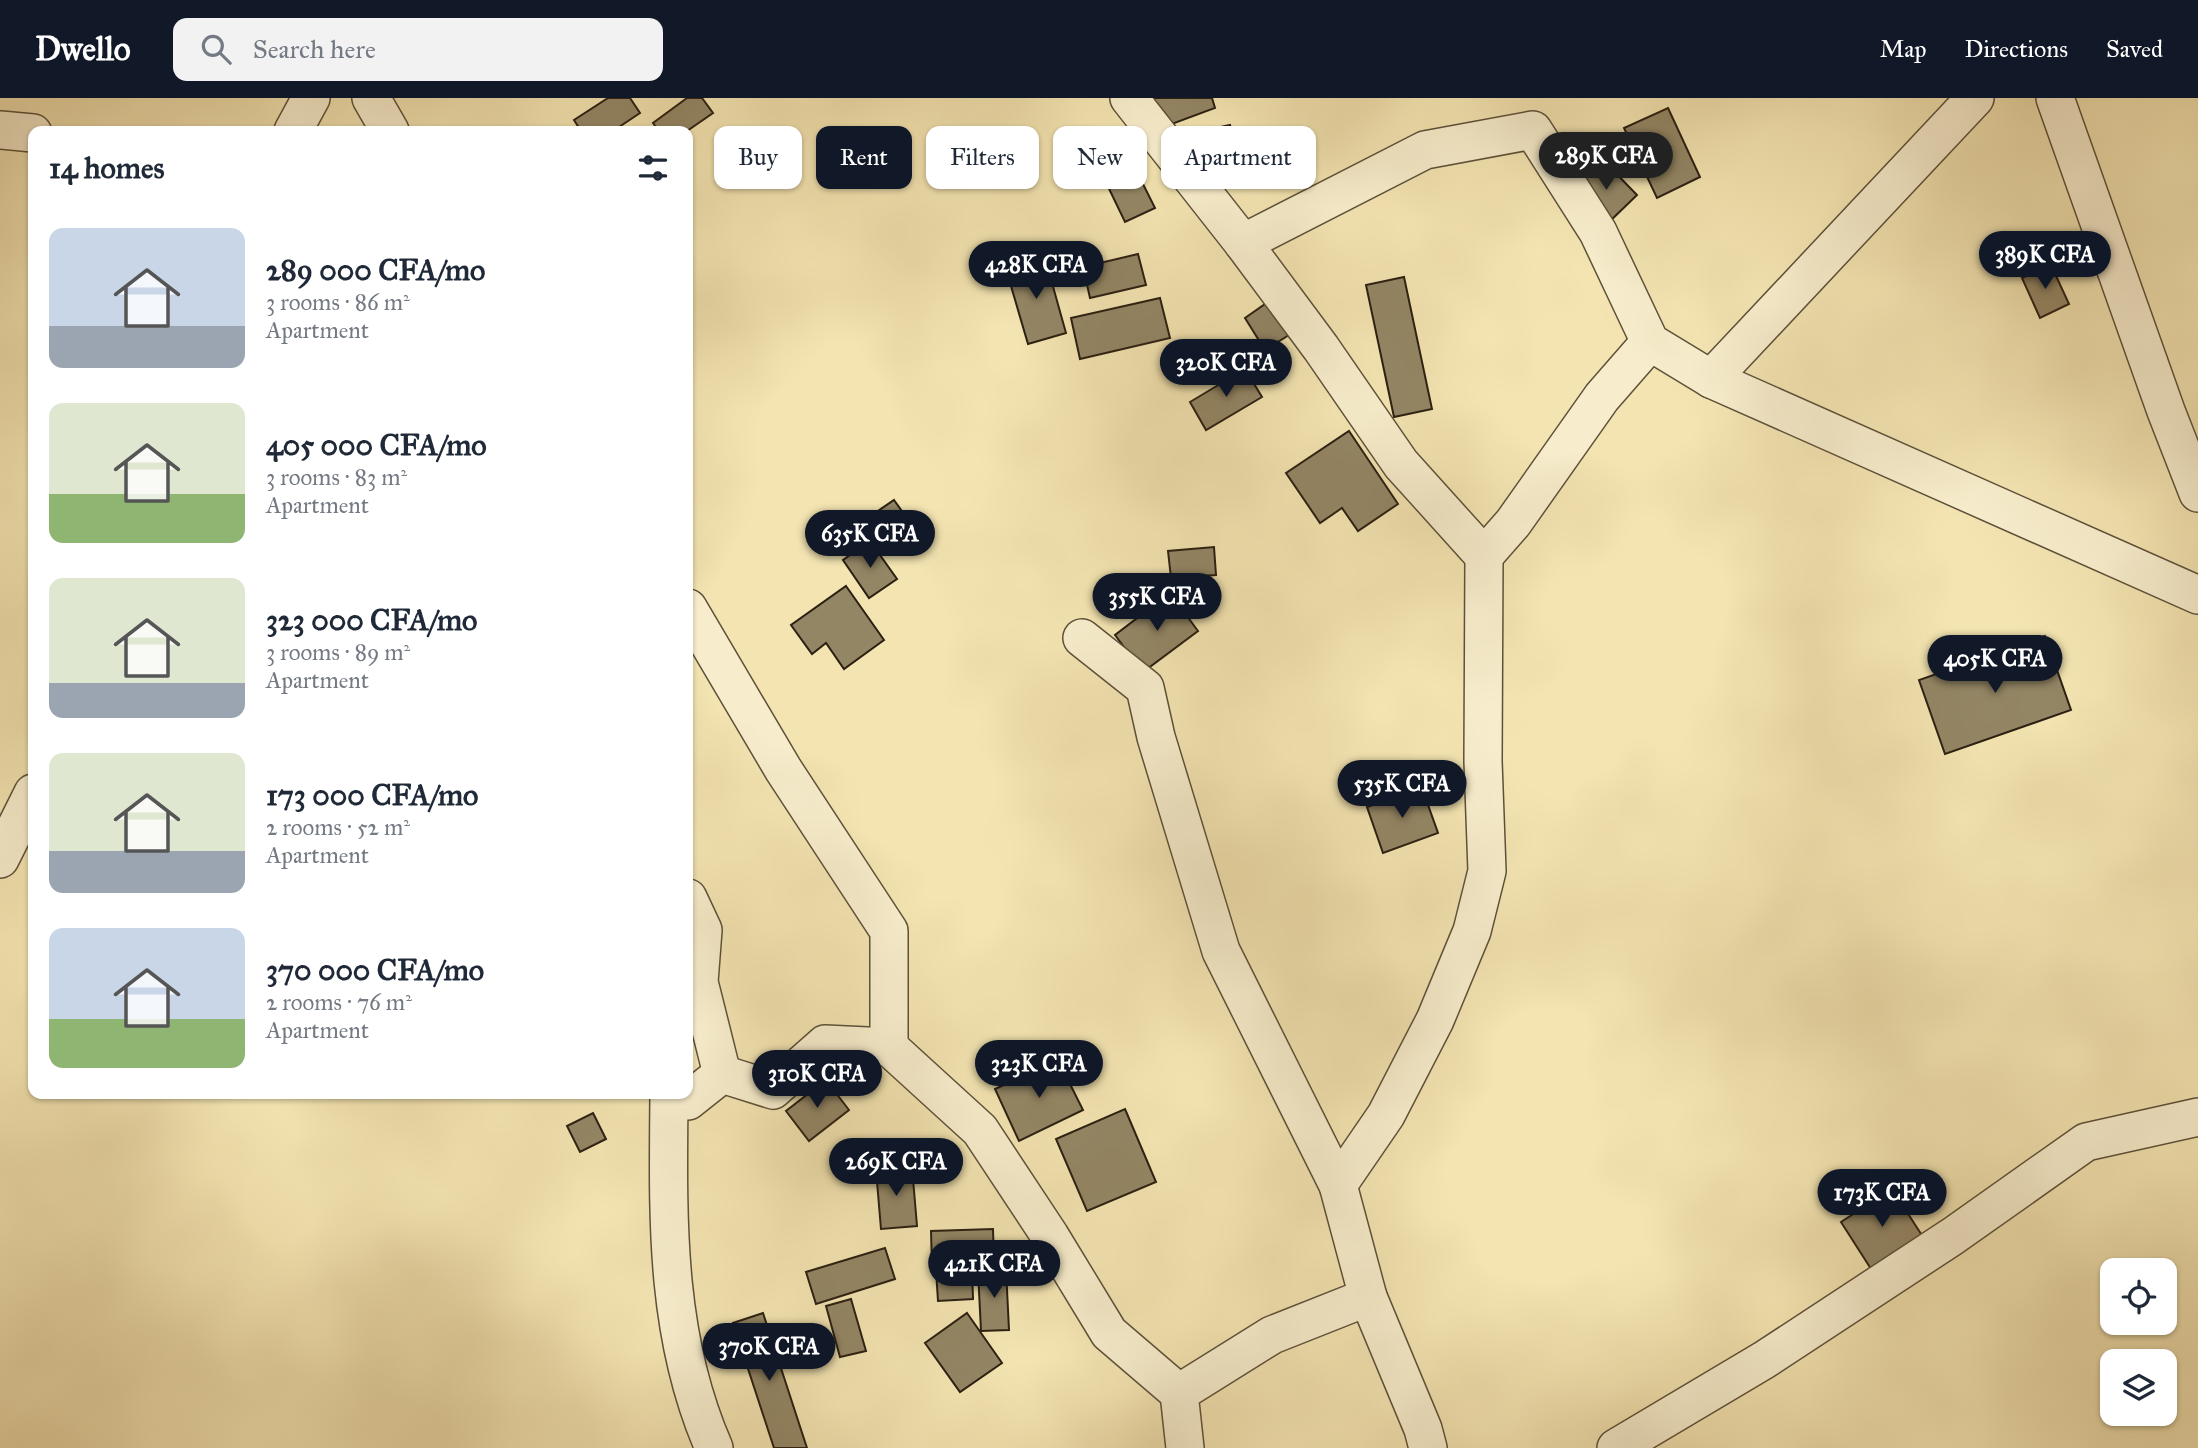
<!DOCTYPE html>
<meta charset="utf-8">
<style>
body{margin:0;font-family:"IM FELL Great Primer",serif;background:#f2f2f3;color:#1f2937;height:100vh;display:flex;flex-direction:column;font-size:26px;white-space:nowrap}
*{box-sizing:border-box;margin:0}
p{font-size:23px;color:#747a83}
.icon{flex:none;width:38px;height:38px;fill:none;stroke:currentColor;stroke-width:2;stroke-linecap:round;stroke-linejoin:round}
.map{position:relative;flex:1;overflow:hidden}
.details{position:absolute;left:28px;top:28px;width:665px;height:973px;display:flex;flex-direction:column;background:#fff;border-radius:14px;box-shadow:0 2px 5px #0004}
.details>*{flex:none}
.top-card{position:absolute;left:714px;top:28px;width:665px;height:63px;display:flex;gap:14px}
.buttons{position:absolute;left:2100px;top:1160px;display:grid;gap:14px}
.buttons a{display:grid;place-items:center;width:77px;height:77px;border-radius:14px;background:#fff;box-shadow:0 2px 5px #0004;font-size:35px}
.price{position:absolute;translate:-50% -60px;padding:0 16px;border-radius:24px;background:#111827;color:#fff;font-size:23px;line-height:46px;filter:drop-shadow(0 2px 4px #0008)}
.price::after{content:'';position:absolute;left:50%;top:42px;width:21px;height:16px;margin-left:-10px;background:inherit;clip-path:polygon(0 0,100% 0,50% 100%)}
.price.current{background:#222;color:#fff}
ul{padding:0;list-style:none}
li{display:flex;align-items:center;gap:21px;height:175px;padding:0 21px}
li span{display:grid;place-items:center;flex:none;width:196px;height:140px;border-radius:14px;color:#555}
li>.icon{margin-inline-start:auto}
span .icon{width:84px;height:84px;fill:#fffc;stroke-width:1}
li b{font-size:30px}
h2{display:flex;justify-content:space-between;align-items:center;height:84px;padding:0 21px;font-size:30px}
.pill{padding:0 24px;border-radius:14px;background:#fff;box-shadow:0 2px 5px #0004;font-size:24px;line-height:63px}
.pill.current{background:#111827;color:#fff}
header{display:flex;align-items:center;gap:42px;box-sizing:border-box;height:98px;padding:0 35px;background:#111827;color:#fff}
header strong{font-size:33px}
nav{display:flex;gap:38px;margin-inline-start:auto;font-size:24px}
.search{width:490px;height:63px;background:#f2f2f3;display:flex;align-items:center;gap:18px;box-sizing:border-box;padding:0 24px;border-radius:14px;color:#747a83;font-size:26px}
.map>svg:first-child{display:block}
.building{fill:#938665;stroke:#2b2012;stroke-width:2}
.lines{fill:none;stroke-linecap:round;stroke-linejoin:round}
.street-casing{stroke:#5d513a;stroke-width:40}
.street{stroke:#f7edcc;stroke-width:37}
</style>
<header>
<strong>Dwello</strong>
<div class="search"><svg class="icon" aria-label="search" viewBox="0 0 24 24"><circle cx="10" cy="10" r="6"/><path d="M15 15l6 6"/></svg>Search here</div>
<nav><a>Map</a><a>Directions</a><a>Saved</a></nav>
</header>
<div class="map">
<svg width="2198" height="1350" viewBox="0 0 2198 1350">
<rect width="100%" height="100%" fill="#f3e4b1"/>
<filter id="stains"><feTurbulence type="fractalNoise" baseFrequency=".00286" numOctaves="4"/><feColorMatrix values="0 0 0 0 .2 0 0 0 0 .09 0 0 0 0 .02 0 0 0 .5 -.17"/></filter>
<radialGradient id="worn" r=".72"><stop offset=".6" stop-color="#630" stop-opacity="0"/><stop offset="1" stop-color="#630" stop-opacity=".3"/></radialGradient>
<!-- building -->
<g class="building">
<polygon points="608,0 630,0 640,15 613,33 581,33 574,22"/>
<polygon points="687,0 702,0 713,15 687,33 659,33 653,25"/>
<polygon points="1152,0 1212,0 1215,10 1161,30"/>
<polygon points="1668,10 1700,79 1657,100 1624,30"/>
<polygon points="1230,27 1243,78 1215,85 1202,33"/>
<polygon points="1128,56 1155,110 1125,124 1099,70"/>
<polygon points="1604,63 1637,97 1607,126 1574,91"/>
<polygon points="1138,156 1146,187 1090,200 1083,169"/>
<polygon points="1045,160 1066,235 1028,246 1006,171"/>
<polygon points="2051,167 2069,206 2040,220 2022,180"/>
<polygon points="1404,179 1432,311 1394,319 1366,187"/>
<polygon points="1160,200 1170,240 1080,261 1071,220"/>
<polygon points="1268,204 1289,237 1265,252 1245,220"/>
<polygon points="1245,271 1262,299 1206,332 1190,304"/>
<polygon points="1349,333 1398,406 1358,433 1342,410 1320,425 1286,375"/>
<polygon points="894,402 909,423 887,439 872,417"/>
<polygon points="870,443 897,481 869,500 843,462"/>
<polygon points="1214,449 1216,477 1171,480 1168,453"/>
<polygon points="846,488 884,542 844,571 826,545 812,556 791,527"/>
<polygon points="1170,495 1198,533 1143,574 1115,537"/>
<polygon points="2045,538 2071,612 1945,656 1919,582"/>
<polygon points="1422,690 1438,735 1383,755 1367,709"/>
<polygon points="1058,962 1083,1012 1019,1043 995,991"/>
<polygon points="826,982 849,1012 809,1043 786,1013"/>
<polygon points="1125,1011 1156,1084 1087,1113 1056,1041"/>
<polygon points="593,1015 606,1041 580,1054 567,1028"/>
<polygon points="912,1069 917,1128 881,1131 876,1072"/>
<polygon points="1892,1091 1923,1139 1871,1171 1841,1124"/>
<polygon points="993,1131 994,1165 932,1168 931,1133"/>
<polygon points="885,1150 895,1181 816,1206 806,1174"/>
<polygon points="972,1171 973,1201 938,1203 936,1172"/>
<polygon points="1006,1171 1009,1232 981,1233 978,1173"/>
<polygon points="851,1201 866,1253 840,1259 826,1208"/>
<polygon points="763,1215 807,1350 774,1350 733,1225"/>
<polygon points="967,1215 1002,1265 960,1294 925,1245"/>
</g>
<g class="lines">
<!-- street casing -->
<g class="street-casing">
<g id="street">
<polyline points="371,0 390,33"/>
<polyline points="1129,0 1243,145 1321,250 1401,366 1484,458 1483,663 1487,773 1472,833 1435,922 1386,1017 1338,1087 1368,1199 1272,1237 1179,1295 1185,1350"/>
<polyline points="2055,0 2166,313 2198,395"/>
<polyline points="0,32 33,35"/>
<polyline points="293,33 311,0"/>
<polyline points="1243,145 1425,52 1533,32 1598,134 1650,244 1711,281 2198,497"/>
<polyline points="1711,281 1975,0"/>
<polyline points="1484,458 1513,425 1602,299 1650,244"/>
<polyline points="688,510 783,671 889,833 889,949"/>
<polyline points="1082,540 1145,590 1156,639 1221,853 1338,1087"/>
<polyline points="0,761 33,695"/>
<polyline points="688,800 703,832 699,884 722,976"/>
<path d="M669,996C668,1117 664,1236 714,1350"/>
<polyline points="688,1003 722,976 773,992 825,946 889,949 980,1032 1050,1138 1109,1235 1179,1295"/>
<polyline points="1368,1199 1423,1331 1428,1350"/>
<polyline points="1616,1350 1764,1262 1953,1138 2086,1044 2198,1019"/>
</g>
</g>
<!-- street -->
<use href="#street" class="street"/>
</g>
<rect width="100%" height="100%" filter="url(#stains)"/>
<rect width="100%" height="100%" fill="url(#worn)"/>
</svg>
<div class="buttons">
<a><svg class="icon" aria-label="locate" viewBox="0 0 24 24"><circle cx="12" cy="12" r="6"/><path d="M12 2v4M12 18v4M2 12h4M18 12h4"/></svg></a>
<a><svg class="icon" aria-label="layers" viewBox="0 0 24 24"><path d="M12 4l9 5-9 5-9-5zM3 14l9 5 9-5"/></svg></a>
</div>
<b class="price current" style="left:1606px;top:94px">289K CFA</b>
<b class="price" style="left:2045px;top:193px">389K CFA</b>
<b class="price" style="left:1036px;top:203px">428K CFA</b>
<b class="price" style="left:1226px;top:301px">320K CFA</b>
<b class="price" style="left:870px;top:472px">635K CFA</b>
<b class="price" style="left:1157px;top:535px">355K CFA</b>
<b class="price" style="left:1995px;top:597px">405K CFA</b>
<b class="price" style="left:1402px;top:722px">535K CFA</b>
<b class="price" style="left:1039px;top:1002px">323K CFA</b>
<b class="price" style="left:817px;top:1012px">310K CFA</b>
<b class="price" style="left:896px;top:1100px">269K CFA</b>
<b class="price" style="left:1882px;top:1131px">173K CFA</b>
<b class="price" style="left:994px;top:1202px">421K CFA</b>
<b class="price" style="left:769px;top:1285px">370K CFA</b>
<div class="top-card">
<a class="pill">Buy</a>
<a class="pill current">Rent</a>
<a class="pill">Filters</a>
<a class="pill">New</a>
<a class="pill">Apartment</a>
</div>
<section class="details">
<h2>14 homes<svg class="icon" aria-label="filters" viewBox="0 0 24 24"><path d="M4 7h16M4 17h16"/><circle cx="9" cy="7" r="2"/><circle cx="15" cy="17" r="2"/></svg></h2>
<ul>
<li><span style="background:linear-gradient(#c9d6e8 70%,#9aa5b1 0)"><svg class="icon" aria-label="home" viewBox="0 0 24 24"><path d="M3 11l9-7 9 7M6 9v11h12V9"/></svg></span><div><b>289 000 CFA/mo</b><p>3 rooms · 86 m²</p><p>Apartment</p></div></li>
<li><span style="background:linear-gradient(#dfe7d0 65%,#8fb573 0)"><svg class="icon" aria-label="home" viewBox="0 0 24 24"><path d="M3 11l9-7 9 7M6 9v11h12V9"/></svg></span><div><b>405 000 CFA/mo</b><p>3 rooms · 83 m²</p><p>Apartment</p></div></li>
<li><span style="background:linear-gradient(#dfe7d0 75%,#9aa5b1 0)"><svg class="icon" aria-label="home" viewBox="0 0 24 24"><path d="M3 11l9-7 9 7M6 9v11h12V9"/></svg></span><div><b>323 000 CFA/mo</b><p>3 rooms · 89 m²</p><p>Apartment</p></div></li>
<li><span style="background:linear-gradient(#dfe7d0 70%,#9aa5b1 0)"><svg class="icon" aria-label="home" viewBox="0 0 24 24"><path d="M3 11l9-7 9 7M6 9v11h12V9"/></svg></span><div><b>173 000 CFA/mo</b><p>2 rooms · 52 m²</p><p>Apartment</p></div></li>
<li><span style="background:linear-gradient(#c9d6e8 65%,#8fb573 0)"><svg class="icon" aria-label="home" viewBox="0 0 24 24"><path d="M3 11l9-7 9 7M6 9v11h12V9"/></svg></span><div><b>370 000 CFA/mo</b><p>2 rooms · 76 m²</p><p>Apartment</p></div></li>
</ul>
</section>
</div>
